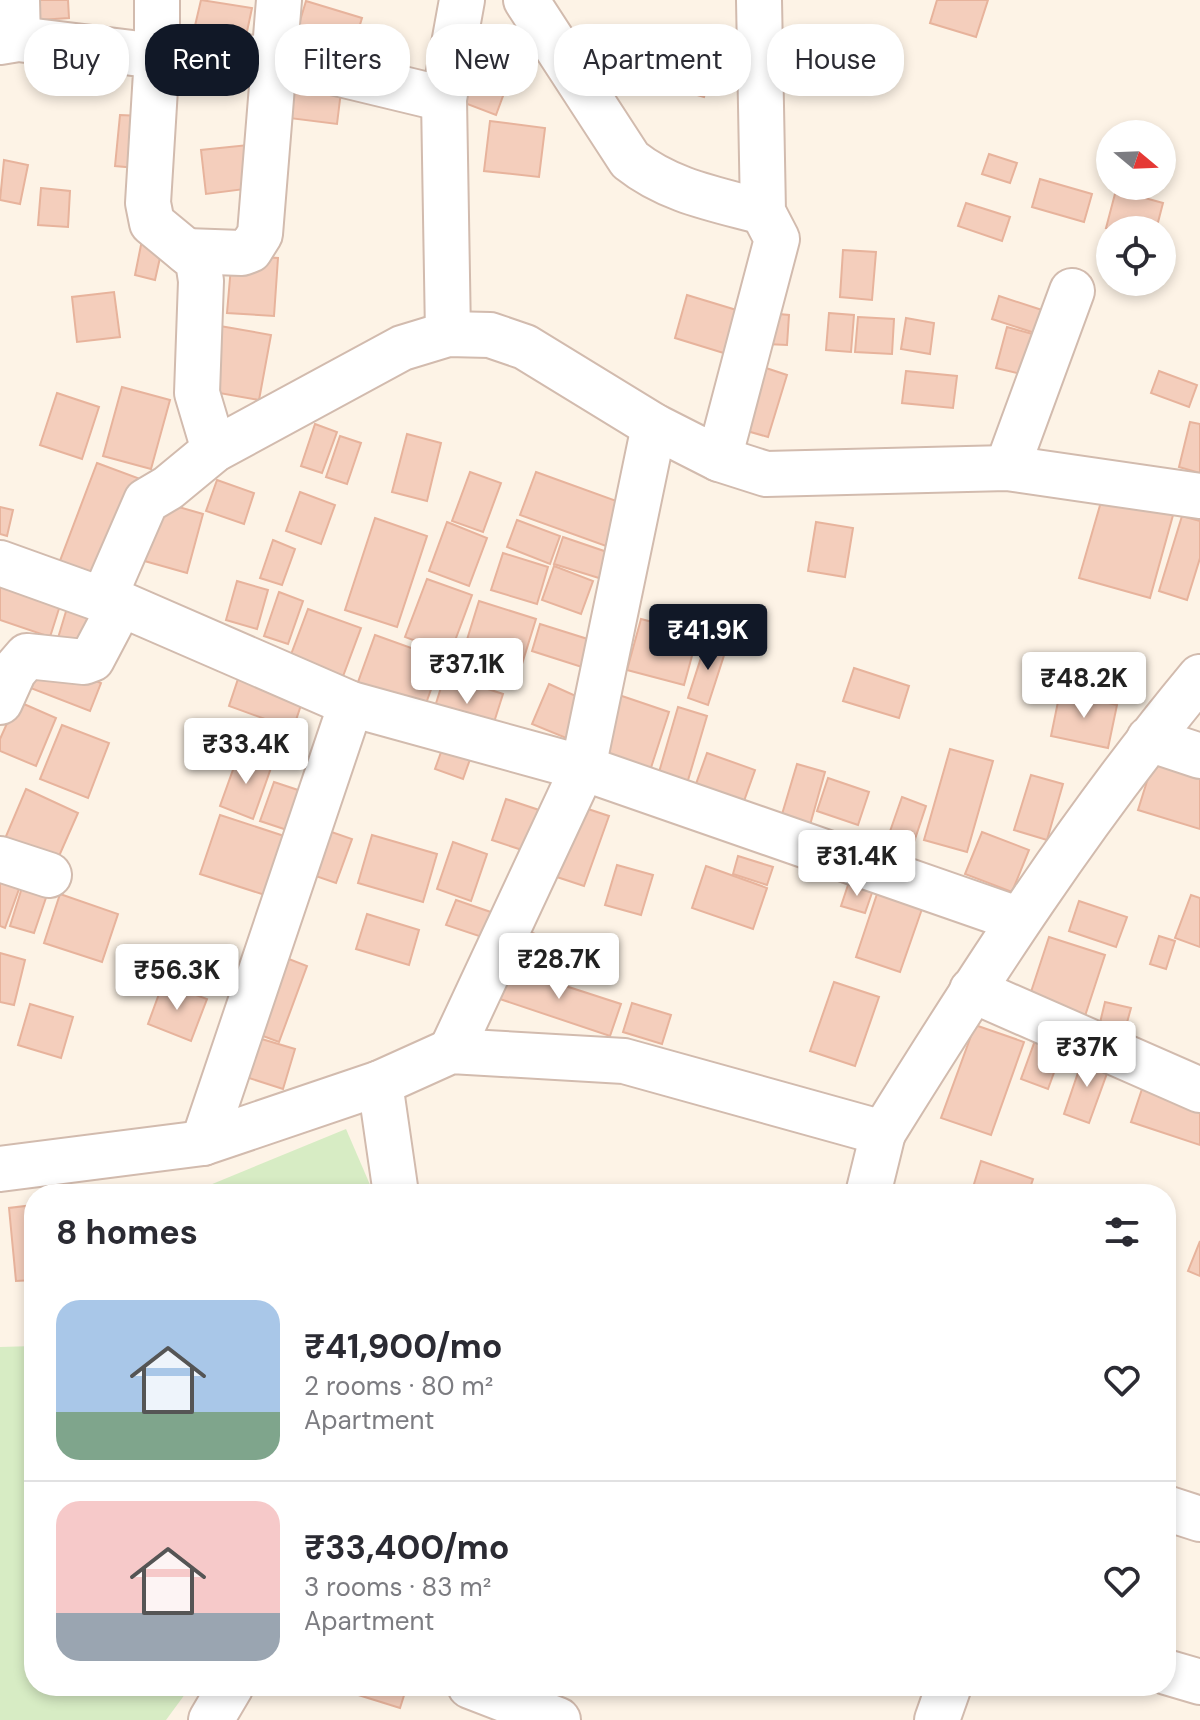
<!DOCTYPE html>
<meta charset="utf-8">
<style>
body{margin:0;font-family:"DM Sans",sans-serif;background:#f7f7f7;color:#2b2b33;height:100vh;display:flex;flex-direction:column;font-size:30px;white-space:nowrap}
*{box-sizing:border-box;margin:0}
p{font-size:26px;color:#7c7c81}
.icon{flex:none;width:44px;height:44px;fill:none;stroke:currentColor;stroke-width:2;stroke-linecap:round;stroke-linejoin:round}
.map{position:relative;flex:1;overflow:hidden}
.panel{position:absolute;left:24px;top:1184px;width:1152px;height:512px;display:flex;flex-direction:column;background:#fff;border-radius:32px;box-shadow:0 4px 12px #0003}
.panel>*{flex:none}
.guide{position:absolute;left:24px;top:24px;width:1152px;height:72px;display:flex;gap:16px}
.needle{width:52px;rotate:109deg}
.controls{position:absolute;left:1096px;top:120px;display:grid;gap:16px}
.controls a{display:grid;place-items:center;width:80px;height:80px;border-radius:50%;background:#fff;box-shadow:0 4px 12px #0003;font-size:40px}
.price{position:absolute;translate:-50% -68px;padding:0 18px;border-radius:8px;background:#fff;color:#222;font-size:26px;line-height:52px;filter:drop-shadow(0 2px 4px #0008)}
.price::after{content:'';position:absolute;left:50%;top:48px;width:24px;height:18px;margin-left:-12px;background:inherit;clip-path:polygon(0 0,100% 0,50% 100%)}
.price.on{background:#111827;color:#fff}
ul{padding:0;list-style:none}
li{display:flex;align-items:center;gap:24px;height:200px;padding:0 32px}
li+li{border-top:2px solid #e1e1e2}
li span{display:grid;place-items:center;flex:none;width:224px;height:160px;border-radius:24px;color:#555}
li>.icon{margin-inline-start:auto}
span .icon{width:96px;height:96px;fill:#fffc;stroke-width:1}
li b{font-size:34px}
h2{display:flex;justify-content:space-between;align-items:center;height:96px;padding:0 32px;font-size:34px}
.chip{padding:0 28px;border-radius:32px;background:#fff;box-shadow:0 4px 12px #0003;font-size:28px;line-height:72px}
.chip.on{background:#111827;color:#fff}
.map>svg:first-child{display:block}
.green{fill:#d7ecc4}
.building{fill:#f4cebc;stroke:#e7b39c;stroke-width:2}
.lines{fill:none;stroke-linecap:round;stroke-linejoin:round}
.minor-casing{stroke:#d2bbae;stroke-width:48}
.minor{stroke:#fff;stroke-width:44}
</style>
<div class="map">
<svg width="1200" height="1720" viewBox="0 0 1200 1720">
<rect width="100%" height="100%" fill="#fdf3e6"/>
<!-- green -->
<g class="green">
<polygon points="346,1129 374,1194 188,1194"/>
<polygon points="34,1346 34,1686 191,1686 166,1720 0,1720 0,1347"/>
</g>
<!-- building -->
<g class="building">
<polygon points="23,0 68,0 69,18 25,21"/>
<polygon points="201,0 252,8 245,41 194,30"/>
<polygon points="937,0 988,0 976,37 930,23"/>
<polygon points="306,1 362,18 349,61 293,44"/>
<polygon points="655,50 713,66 704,97 646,80"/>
<polygon points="473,72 507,85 496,115 462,102"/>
<polygon points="295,78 342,83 337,124 289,118"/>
<polygon points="120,115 141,116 136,168 115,166"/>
<polygon points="490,121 545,128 539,177 484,171"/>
<polygon points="248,145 253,188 206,194 201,150"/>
<polygon points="989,154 1017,163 1010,183 982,174"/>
<polygon points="4,160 28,165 20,204 0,200"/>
<polygon points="1040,179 1092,194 1084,222 1032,207"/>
<polygon points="41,188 70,191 68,227 38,225"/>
<polygon points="1116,190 1163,203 1156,230 1106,228"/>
<polygon points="966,203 1010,217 1002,241 958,226"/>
<polygon points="143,235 164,240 155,280 135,275"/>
<polygon points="843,250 876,252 872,300 840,297"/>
<polygon points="232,255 278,258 274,316 227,313"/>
<polygon points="114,292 120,337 77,342 72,297"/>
<polygon points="687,295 743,312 730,355 675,338"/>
<polygon points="999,296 1045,311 1038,334 992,319"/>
<polygon points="768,313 789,315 787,345 766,344"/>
<polygon points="829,313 854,315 851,352 826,350"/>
<polygon points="858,317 894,319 892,354 855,352"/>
<polygon points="906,318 934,323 930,354 901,349"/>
<polygon points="220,326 271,335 259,400 208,391"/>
<polygon points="1007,327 1040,336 1029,376 996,368"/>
<polygon points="766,368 787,375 768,437 747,431"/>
<polygon points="906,371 957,376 953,408 902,403"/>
<polygon points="1159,371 1197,385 1189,407 1151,393"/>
<polygon points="122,387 170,400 151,469 103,456"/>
<polygon points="57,393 99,407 82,459 40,445"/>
<polygon points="1190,422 1200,424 1200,473 1179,467"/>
<polygon points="315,424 337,432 322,473 301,466"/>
<polygon points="407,434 441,443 427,501 392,492"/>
<polygon points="340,436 361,443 347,484 326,477"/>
<polygon points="97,463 143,480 100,591 55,574"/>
<polygon points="470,472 501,483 483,532 452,521"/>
<polygon points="536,472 622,503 606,546 520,515"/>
<polygon points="217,480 254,493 244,524 206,511"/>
<polygon points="1105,488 1175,508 1150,598 1079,578"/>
<polygon points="300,492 335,505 321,544 286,531"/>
<polygon points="158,501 203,514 187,573 141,560"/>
<polygon points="0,507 13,510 7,536 0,534"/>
<polygon points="1182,516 1200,521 1200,558 1187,600 1159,591"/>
<polygon points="375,518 427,536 397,627 345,610"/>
<polygon points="517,520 560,536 550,564 507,547"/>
<polygon points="447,522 487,538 469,586 429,571"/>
<polygon points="816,522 853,528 845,577 808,571"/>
<polygon points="563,537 610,553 602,579 554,564"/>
<polygon points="273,540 295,549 282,585 260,578"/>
<polygon points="503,553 548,567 537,604 491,590"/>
<polygon points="554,566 593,581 581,614 542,600"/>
<polygon points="0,571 64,593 50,637 0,620"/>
<polygon points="427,579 472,595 450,654 405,637"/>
<polygon points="237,581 268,590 257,629 226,620"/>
<polygon points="279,592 303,601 288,644 264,636"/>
<polygon points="70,598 99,607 87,647 58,638"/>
<polygon points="479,601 536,619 522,664 465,646"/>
<polygon points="308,609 361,628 339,687 286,668"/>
<polygon points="641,619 698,634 684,685 627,670"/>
<polygon points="540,624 594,641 585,668 532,651"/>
<polygon points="375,635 442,659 420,720 353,696"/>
<polygon points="707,639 727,646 708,705 688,698"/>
<polygon points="40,659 101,683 90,711 28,687"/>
<polygon points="854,668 909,686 899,718 843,701"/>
<polygon points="241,670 305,693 293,729 229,706"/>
<polygon points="445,675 503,694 489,738 431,719"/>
<polygon points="549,684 587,701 571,740 532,724"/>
<polygon points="1060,692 1117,705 1108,748 1051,736"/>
<polygon points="616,694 669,712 648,777 595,759"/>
<polygon points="17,701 56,718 36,766 0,751 0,739"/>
<polygon points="678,707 707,716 686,787 657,779"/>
<polygon points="62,725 109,743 88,798 40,779"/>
<polygon points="445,741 473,751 463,779 435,769"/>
<polygon points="950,749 993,761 967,852 924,840"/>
<polygon points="239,753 272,765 253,819 220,806"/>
<polygon points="707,753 755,770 744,801 696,784"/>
<polygon points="1153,762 1200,776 1200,829 1138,810"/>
<polygon points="797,764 825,772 806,839 777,831"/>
<polygon points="1031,775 1063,784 1047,840 1014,830"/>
<polygon points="828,778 869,792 858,825 817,811"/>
<polygon points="274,782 313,795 299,834 260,821"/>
<polygon points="26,789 78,813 56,863 4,841"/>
<polygon points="902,797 926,806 912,848 887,840"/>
<polygon points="506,799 548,813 534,854 492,840"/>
<polygon points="582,807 609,816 584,886 557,877"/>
<polygon points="220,815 284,836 265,895 200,874"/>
<polygon points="317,827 352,839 336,883 301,871"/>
<polygon points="982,832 1029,850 1012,892 965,874"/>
<polygon points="372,835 437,854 423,902 358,883"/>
<polygon points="453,842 487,854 471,901 437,889"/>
<polygon points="738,856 773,867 767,885 733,874"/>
<polygon points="617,865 653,875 641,915 605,905"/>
<polygon points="706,866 767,888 753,929 692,908"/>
<polygon points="25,878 50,886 34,933 10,926"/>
<polygon points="0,882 19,889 5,928 0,926"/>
<polygon points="849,882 873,890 865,913 841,906"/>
<polygon points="60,894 118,914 102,962 44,943"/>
<polygon points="877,894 922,909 900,972 856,957"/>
<polygon points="1191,895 1200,898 1200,947 1175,938"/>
<polygon points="456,900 508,918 500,943 446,925"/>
<polygon points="1079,901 1127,917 1116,947 1069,931"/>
<polygon points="367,914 419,930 409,965 356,949"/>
<polygon points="517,927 579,951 570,974 508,950"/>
<polygon points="1159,936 1175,941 1166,969 1150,964"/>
<polygon points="1049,937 1105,955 1085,1016 1029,998"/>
<polygon points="0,953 25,960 14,1005 0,1002"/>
<polygon points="276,954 307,966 279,1042 247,1030"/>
<polygon points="507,967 621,1004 610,1036 497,998"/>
<polygon points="834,982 879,997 855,1066 810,1051"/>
<polygon points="163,983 207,999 191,1041 148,1024"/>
<polygon points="1105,1002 1131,1008 1123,1037 1098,1031"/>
<polygon points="632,1003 671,1015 662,1044 623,1032"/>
<polygon points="30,1004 73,1017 61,1058 18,1045"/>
<polygon points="1041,1024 1068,1034 1048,1089 1021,1079"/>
<polygon points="975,1025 1024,1042 991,1135 941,1118"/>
<polygon points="255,1037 295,1049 283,1089 243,1076"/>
<polygon points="1084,1055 1110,1065 1089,1123 1064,1114"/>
<polygon points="1142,1089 1200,1109 1200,1145 1131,1122"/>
<polygon points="981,1161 1033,1179 1028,1194 971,1194"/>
<polygon points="34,1205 34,1280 16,1281 9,1208"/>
<polygon points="1200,1241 1200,1276 1188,1271"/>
<polygon points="354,1686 407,1686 400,1708 352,1693"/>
</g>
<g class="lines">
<!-- minor casing -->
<g class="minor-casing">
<g id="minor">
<polyline points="17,0 18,39"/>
<polyline points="157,0 157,56 274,58 444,99 462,0"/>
<path d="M526,0L630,160C669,191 715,199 763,212"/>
<polyline points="0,42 18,39 157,56 148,203 152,223 198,261 201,281 197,393 214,450"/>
<polyline points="444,99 448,334"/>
<polyline points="186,251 242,253 250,250 260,234 279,0"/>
<polyline points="719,459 766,474 1007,468 1200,496"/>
<polyline points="1007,468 1072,291"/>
<polyline points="0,563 103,600 146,501 168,488 214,450 402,348 448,334 490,335 525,347 654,426 719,459 777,239 763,212 759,0"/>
<polyline points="0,702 14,671 27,656 84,662 92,659 121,604 351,704 583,768 1017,919"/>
<polyline points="1149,739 1200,756"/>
<polyline points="0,859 49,875"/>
<polyline points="972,990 1200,1090"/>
<polyline points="451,1051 583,768 654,426"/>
<polyline points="380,1083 396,1194"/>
<polyline points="203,1143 351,704"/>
<path d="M0,1169L203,1143L380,1083L451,1051L624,1061L883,1133C981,975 1081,820 1200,677"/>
<polyline points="868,1194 883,1133"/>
<polyline points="1166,1508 1200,1519"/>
<polyline points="1166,1672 1200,1682"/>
<polyline points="470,1686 558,1720"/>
<polyline points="211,1720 231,1686"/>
<polyline points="937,1720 949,1686"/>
</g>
</g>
<!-- minor -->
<use href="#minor" class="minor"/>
</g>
</svg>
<div class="controls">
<a><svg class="needle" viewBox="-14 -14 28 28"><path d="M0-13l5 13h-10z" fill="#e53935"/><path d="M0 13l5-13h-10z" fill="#7c7c81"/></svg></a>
<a><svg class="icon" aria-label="locate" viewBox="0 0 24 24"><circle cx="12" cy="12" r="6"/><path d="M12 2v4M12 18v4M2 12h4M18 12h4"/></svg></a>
</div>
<b class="price on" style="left:708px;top:672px">₹41.9K</b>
<b class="price" style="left:467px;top:706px">₹37.1K</b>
<b class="price" style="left:1084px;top:720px">₹48.2K</b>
<b class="price" style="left:246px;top:786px">₹33.4K</b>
<b class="price" style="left:857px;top:898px">₹31.4K</b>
<b class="price" style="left:559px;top:1001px">₹28.7K</b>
<b class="price" style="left:177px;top:1012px">₹56.3K</b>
<b class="price" style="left:1087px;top:1089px">₹37K</b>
<div class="guide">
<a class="chip">Buy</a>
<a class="chip on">Rent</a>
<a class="chip">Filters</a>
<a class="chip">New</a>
<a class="chip">Apartment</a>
<a class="chip">House</a>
</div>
<section class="panel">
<h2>8 homes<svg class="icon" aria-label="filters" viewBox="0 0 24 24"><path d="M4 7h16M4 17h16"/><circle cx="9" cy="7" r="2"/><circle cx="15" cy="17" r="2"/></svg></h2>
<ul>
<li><span style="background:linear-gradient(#a9c7e8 70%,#7fa58c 0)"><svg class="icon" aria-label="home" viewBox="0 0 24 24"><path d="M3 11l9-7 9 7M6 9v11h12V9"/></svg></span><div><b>₹41,900/mo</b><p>2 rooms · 80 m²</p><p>Apartment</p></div><svg class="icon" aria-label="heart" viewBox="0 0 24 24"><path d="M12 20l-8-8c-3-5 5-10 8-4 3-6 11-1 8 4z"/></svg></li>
<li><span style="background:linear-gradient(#f6c9c9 70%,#9aa5b1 0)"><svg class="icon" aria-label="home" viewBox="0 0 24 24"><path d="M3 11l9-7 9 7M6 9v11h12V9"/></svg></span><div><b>₹33,400/mo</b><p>3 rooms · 83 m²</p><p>Apartment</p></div><svg class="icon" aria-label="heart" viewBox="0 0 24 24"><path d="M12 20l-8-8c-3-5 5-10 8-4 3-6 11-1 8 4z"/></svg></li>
</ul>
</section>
</div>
